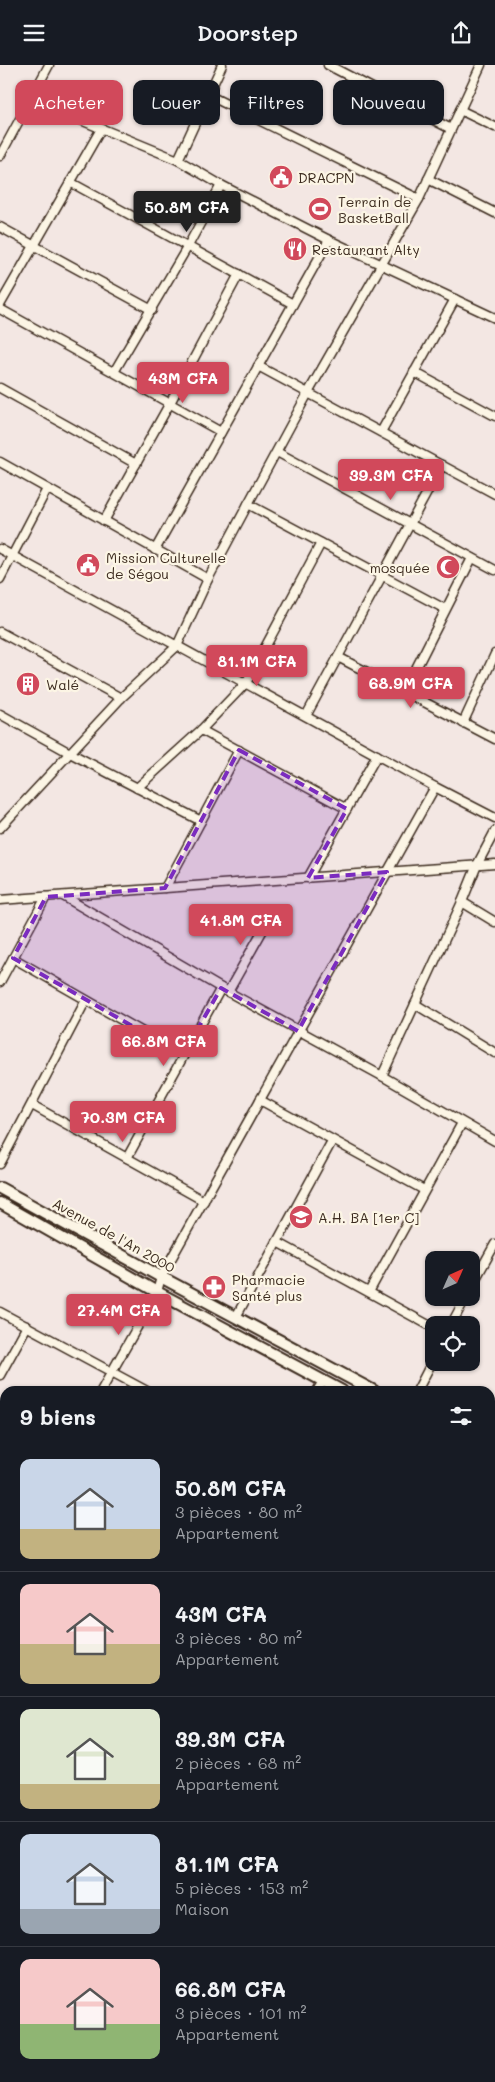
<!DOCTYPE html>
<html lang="fr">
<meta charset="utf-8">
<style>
body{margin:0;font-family:Mali,sans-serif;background:#242831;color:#f1f3f6;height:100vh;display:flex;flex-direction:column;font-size:19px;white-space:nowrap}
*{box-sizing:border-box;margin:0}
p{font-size:16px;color:#9ea1a6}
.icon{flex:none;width:28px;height:28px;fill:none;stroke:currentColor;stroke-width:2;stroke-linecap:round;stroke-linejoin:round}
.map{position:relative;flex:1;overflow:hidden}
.panel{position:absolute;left:0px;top:1321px;width:495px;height:696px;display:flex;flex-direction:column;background:#171b24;border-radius:15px 15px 0 0;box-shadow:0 1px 4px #0004}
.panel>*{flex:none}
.hud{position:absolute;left:15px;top:15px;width:465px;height:45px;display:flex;gap:10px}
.needle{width:32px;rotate:45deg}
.controls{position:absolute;left:425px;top:1186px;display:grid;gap:10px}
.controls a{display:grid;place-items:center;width:55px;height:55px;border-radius:10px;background:#171b24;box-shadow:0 1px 4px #0004;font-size:25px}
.price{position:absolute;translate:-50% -42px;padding:0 11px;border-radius:5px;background:#d1495b;color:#fff;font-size:16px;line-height:32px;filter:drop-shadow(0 1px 2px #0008)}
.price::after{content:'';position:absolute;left:50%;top:30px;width:15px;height:11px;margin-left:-8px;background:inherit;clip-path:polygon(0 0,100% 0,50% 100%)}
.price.active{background:#222;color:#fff}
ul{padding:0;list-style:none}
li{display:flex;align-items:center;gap:15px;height:125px;padding:0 20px}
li+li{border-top:1px solid #363941}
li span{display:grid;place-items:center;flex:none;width:140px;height:100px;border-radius:10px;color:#555}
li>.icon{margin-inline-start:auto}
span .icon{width:60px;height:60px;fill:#fffc;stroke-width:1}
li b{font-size:21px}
h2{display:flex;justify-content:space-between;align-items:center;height:60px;padding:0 20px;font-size:21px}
.pill{padding:0 18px;border-radius:10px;background:#171b24;box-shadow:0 1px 4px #0004;font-size:18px;line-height:45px}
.pill.active{background:#d1495b;color:#fff}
header{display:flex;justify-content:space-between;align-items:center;height:65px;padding:0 20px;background:#171b24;font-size:22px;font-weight:600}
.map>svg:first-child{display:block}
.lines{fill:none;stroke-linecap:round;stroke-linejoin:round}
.minor-casing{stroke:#3b2a1e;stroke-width:11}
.major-casing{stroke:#3b2a1e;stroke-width:14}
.minor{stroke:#fcf5e5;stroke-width:8}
.major{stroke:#fcf5e5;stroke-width:10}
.marked{fill:#7b2cbf;fill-opacity:0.2;stroke:#7b2cbf;stroke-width:4;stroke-dasharray:10 6;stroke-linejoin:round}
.labels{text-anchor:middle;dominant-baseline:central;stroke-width:4.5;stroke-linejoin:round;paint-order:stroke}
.poi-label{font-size:14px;fill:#3b2a1e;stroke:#fcf5e5;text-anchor:start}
.street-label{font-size:14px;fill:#3b2a1e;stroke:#fcf5e5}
</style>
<header><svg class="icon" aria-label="menu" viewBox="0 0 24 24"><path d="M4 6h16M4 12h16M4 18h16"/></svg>Doorstep<svg class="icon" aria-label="share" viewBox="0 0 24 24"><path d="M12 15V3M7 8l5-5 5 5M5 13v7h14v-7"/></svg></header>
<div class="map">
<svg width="495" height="2017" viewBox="0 0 495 2017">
<rect width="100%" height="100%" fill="#f3e7e3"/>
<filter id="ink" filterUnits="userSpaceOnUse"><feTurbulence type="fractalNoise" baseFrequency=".02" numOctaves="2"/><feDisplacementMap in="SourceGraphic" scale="10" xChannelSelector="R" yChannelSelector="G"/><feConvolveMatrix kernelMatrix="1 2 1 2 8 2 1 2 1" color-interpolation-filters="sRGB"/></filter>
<g filter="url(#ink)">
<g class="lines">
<!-- minor casing -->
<g class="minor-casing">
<g id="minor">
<polyline points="328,0 451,64"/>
<polyline points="208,30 419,134"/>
<polyline points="32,35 178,95 221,120 329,175 495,253"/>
<polyline points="460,45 495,62"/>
<polyline points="0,91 49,0"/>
<polyline points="178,95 222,0"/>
<polyline points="428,114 495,148"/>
<polyline points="70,117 293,239"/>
<polyline points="0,162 152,245"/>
<polyline points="0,240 101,64"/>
<polyline points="0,244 221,367"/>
<polyline points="258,301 495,429"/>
<polyline points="114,307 188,181 221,120"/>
<polyline points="414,307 495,351"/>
<polyline points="0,323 136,399"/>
<polyline points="381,367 455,234"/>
<polyline points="277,387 495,505"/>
<polyline points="0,397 208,514"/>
<polyline points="248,439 445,544"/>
<polyline points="104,456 170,338 239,209"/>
<polyline points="0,484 435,722 495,753"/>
<polyline points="155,485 329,175"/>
<polyline points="0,514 47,424"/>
<polyline points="0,567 121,633"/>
<polyline points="338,592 495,674"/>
<polyline points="404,627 472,493"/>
<polyline points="0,649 70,688 201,756"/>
<polyline points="306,651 442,400"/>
<polyline points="463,658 495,589"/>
<polyline points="201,665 347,744"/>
<polyline points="137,723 201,665 246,618 321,478"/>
<polyline points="0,763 121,633 177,581 208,514 248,439 308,328 419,134 481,0"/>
<polyline points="308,813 377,690"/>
<polyline points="165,823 239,685"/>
<polyline points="63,831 221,923 382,1011 495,1076"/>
<polyline points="0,835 495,799"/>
<polyline points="462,837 495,857"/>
<polyline points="13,893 183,990"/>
<polyline points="0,917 46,832"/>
<polyline points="228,927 273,847"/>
<polyline points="415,939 495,988"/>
<polyline points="382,1011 462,837 477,800 495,766"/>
<polyline points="260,1035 424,1125"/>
<polyline points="32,1040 204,1136"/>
<polyline points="127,1093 221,923"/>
<polyline points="0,1099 86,935"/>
<polyline points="277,1177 434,1263"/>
<polyline points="471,1222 495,1179"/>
<polyline points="369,1227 462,1058"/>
<polyline points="0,1247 147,1326"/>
<polyline points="236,1252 332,1076"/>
<polyline points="451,1260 466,1232"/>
<polyline points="0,1310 27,1261"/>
<polyline points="101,1326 157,1227 161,1212 435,722"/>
<polyline points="317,1326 323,1316"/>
<polyline points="417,1326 434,1293"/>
<polyline points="490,1373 495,1364"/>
<polyline points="0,1471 5,1474"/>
<polyline points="0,1508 5,1499"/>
<polyline points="490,1514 495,1517"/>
<polyline points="0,1565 5,1568"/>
<polyline points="490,1589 495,1580"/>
<polyline points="0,1678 5,1668"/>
<polyline points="0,1683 5,1686"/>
<polyline points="490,1740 495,1743"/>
<polyline points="490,1785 495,1776"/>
<polyline points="0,1787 5,1790"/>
<polyline points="490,1831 495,1834"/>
<polyline points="0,1895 5,1886"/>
<polyline points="490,1965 495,1955"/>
<polyline points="0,1998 5,2000"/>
<polyline points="27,2012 35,2017"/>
<polyline points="231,2012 239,2017"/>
<polyline points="409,2012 418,2017"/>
<polyline points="133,2017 135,2012"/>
<polyline points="363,2017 365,2012"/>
<polyline points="463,2017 466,2012"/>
</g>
</g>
<!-- major casing -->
<g class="major-casing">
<g id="major">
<polyline points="0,1123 161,1212 374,1326"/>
<polyline points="0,1138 157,1227 342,1326"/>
<polyline points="490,1390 495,1392"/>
<polyline points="490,1407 495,1409"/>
</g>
</g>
<!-- minor -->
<use href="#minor" class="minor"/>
<!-- major -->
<use href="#major" class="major"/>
</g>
</g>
<!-- marked area -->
<path class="marked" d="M239,685L347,744L308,813L387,807L298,966L221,923L183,990L13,893L46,832L165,823Z"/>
<!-- icons -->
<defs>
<g id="civic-disc" transform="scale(1.25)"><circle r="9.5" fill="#d1495b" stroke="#fcf5e5"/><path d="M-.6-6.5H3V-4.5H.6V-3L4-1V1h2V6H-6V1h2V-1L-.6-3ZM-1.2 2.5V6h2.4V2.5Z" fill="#fff"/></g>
<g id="stadium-disc" transform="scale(1.25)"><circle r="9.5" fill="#d1495b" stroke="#fcf5e5"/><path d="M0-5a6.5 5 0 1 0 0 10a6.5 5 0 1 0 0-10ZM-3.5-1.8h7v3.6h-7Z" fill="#fff"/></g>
<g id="restaurant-disc" transform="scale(1.25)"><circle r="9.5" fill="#d1495b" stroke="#fcf5e5"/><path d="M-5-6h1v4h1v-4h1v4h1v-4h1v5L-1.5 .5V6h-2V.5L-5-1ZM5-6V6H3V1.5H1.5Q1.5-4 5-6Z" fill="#fff"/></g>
<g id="mosque-disc" transform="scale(1.25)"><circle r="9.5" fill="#d1495b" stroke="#fcf5e5"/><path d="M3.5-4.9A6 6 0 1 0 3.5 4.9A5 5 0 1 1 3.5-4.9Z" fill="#fff"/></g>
<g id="building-disc" transform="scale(1.25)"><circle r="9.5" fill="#d1495b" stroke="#fcf5e5"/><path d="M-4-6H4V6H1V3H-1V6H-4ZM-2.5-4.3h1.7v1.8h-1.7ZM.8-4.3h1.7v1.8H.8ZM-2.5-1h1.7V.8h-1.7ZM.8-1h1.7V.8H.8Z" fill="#fff"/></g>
<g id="school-disc" transform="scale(1.25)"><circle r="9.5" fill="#d1495b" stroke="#fcf5e5"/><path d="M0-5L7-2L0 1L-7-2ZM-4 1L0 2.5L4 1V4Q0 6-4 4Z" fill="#fff"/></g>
<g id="pharmacy-disc" transform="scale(1.25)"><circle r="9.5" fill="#d1495b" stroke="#fcf5e5"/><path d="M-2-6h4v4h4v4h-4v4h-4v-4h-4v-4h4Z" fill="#fff"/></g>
</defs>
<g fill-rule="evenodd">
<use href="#civic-disc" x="281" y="112"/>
<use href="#stadium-disc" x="320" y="144"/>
<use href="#restaurant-disc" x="295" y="184"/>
<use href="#civic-disc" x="88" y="500"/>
<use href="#mosque-disc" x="448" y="502"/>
<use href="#building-disc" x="28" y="619"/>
<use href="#school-disc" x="301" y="1152"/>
<use href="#pharmacy-disc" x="214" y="1222"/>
</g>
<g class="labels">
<!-- poi labels -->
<g class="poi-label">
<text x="298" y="112">DRACPN</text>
<text x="338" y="136">Terrain de<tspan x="338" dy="16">BasketBall</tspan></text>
<text x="312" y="184">Restaurant Alty</text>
<text x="106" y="492">Mission Culturelle<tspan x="106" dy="16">de Ségou</tspan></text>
<text x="430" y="502" text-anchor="end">mosquée</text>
<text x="46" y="619">Walé</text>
<text x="318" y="1152">A.H. BA [1er C]</text>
<text x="232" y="1214">Pharmacie<tspan x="232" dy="16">Santé plus</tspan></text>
</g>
<!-- street labels -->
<g class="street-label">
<text transform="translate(114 1170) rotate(29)">Avenue de l'An 2000</text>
</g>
</g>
</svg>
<div class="controls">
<a><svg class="needle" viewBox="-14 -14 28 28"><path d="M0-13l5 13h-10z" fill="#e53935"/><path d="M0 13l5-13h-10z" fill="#9ea1a6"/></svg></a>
<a><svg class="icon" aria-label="locate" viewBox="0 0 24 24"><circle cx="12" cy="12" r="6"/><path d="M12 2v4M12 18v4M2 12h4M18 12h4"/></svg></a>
</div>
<b class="price active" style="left:187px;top:168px">50.8M CFA</b>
<b class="price" style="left:183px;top:339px">43M CFA</b>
<b class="price" style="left:391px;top:436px">39.3M CFA</b>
<b class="price" style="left:257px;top:622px">81.1M CFA</b>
<b class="price" style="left:411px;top:644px">68.9M CFA</b>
<b class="price" style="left:241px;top:881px">41.8M CFA</b>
<b class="price" style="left:164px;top:1002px">66.8M CFA</b>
<b class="price" style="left:123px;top:1078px">70.3M CFA</b>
<b class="price" style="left:119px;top:1271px">27.4M CFA</b>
<div class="hud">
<a class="pill active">Acheter</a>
<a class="pill">Louer</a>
<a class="pill">Filtres</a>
<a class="pill">Nouveau</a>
</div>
<section class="panel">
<h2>9 biens<svg class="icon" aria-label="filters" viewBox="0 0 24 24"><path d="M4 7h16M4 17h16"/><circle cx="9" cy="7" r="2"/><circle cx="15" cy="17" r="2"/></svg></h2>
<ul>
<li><span style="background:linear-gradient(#c9d6e8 70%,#c2b280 0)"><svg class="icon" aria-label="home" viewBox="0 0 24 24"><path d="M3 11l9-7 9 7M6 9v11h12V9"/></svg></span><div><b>50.8M CFA</b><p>3 pièces · 80 m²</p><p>Appartement</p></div></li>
<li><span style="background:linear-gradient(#f6c9c9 60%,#c2b280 0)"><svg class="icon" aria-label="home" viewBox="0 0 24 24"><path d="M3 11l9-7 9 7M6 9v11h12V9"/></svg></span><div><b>43M CFA</b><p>3 pièces · 80 m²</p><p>Appartement</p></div></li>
<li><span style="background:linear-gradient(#dfe7d0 75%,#c2b280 0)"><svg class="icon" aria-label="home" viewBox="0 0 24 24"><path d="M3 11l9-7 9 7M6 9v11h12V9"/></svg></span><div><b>39.3M CFA</b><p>2 pièces · 68 m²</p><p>Appartement</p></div></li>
<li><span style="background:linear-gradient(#c9d6e8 75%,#9aa5b1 0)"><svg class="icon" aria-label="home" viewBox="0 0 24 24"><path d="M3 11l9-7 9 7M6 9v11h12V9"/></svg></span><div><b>81.1M CFA</b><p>5 pièces · 153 m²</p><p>Maison</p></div></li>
<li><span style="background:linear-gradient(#f6c9c9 65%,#8fb573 0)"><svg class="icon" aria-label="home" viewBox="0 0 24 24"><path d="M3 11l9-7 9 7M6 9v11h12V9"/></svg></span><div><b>66.8M CFA</b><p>3 pièces · 101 m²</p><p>Appartement</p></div></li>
</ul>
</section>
</div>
